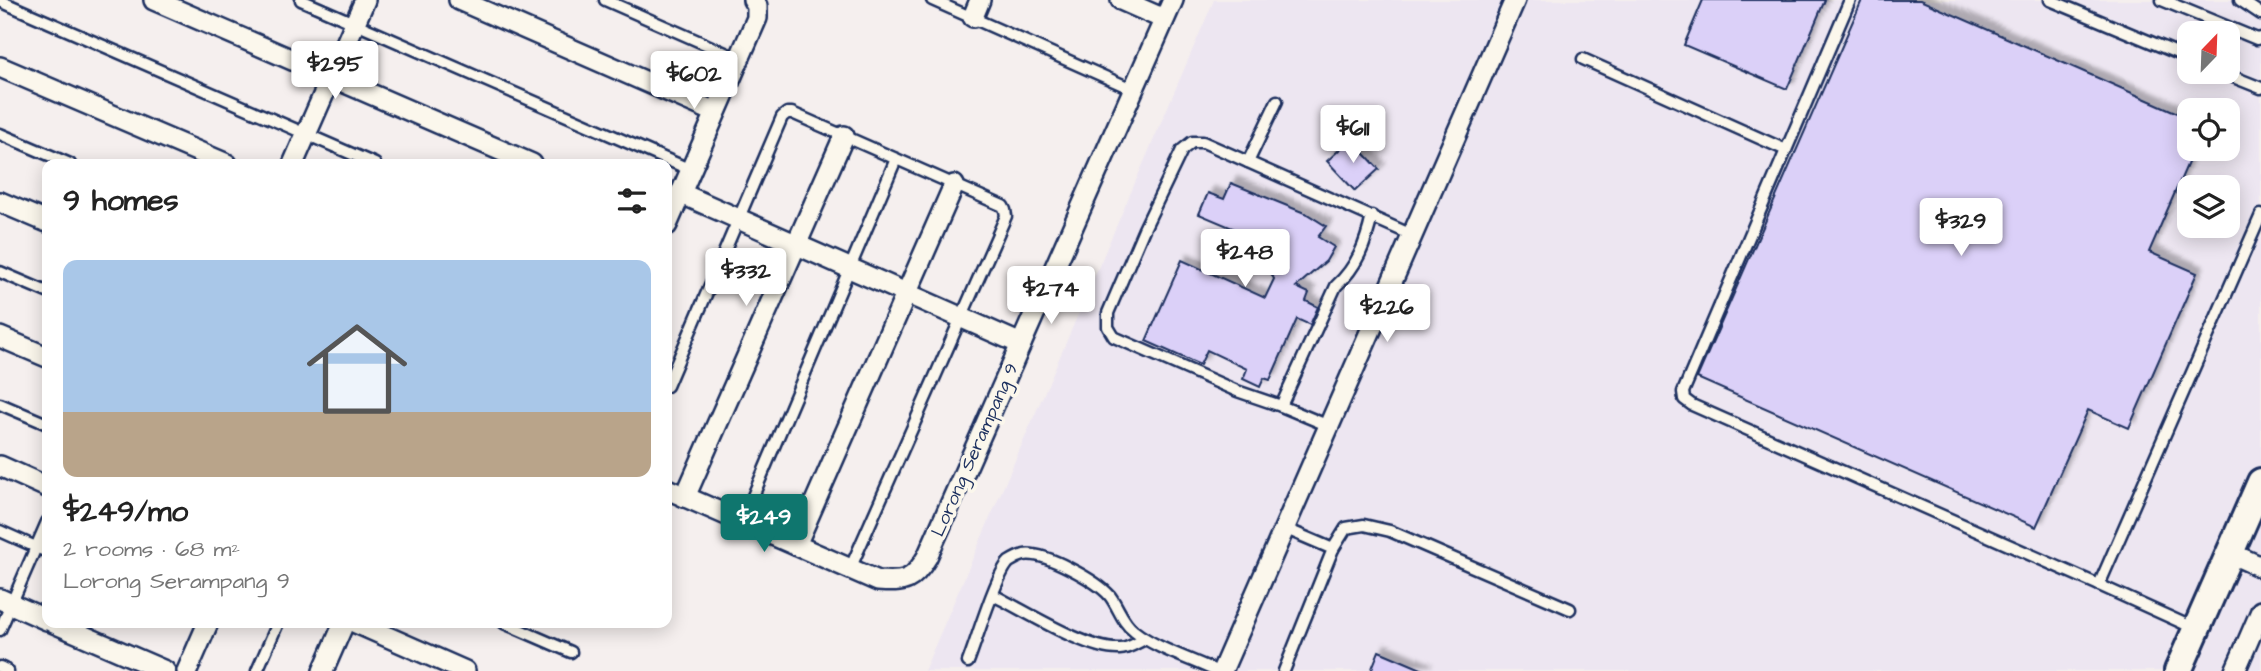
<!DOCTYPE html>
<meta charset="utf-8">
<style>
body{margin:0;font-family:"Architects Daughter",sans-serif;background:#f6f6f6;color:#222;height:100vh;display:flex;flex-direction:column;font-size:26px;white-space:nowrap}
*{box-sizing:border-box;margin:0}
p{font-size:23px;color:#767676}
.icon{flex:none;width:38px;height:38px;fill:none;stroke:currentColor;stroke-width:2;stroke-linecap:round;stroke-linejoin:round}
.map{position:relative;flex:1;overflow:hidden}
.drawer{position:absolute;left:42px;top:159px;width:630px;height:469px;display:flex;flex-direction:column;background:#fff;border-radius:14px;box-shadow:0 4px 18px #0003}
.drawer>*{flex:none}
.needle{width:46px;rotate:23deg}
.fabs{position:absolute;left:2177px;top:21px;display:grid;gap:14px}
.fabs a{display:grid;place-items:center;width:63px;height:63px;border-radius:14px;background:#fff;box-shadow:0 4px 18px #0003;font-size:35px}
.price{position:absolute;translate:-50% -60px;padding:0 16px;border-radius:7px;background:#fff;color:#222;font-size:23px;line-height:46px;filter:drop-shadow(0 2px 4px #0008)}
.price::after{content:'';position:absolute;left:50%;top:42px;width:21px;height:16px;margin-left:-10px;background:inherit;clip-path:polygon(0 0,100% 0,50% 100%)}
.price.active{background:#0f766e;color:#fff}
ul{padding:0;list-style:none}
li{display:grid;align-content:center;gap:14px;height:371px;padding:0 21px}
li+li{border-top:2px solid #e0e0e0}
li span{display:grid;place-items:center;height:217px;border-radius:14px;color:#555}
li>.icon{margin-inline-start:auto}
span .icon{width:126px;height:126px;fill:#fffc;stroke-width:1}
li b{font-size:30px}
h2{display:flex;justify-content:space-between;align-items:center;height:84px;padding:0 21px;font-size:30px}
.map>svg:first-child{display:block}
.built{fill:#ede6f1;fill-rule:evenodd}
.building{fill:#dbd0f8;stroke:#1b2f5e;stroke-width:2;filter:url(#shadow)}
.lines{fill:none;stroke-linecap:round;stroke-linejoin:round}
.lane-casing{stroke:#1b2f5e;stroke-width:15}
.street-casing{stroke:#1b2f5e;stroke-width:24}
.secondary-casing{stroke:#1b2f5e;stroke-width:32}
.lane{stroke:#fbf7ec;stroke-width:10}
.street{stroke:#fbf7ec;stroke-width:19}
.secondary{stroke:#fbf7ec;stroke-width:26}
.labels{text-anchor:middle;dominant-baseline:central;stroke-width:7;stroke-linejoin:round;paint-order:stroke}
.street-label{font-size:19px;fill:#1b2f5e;stroke:#fbf7ec}
</style>
<div class="map">
<svg width="2261" height="671" viewBox="0 0 2261 671">
<defs>
<filter id="shadow"><feDropShadow dx="6" dy="-6" stdDeviation="2" flood-color="#0004"/></filter>
</defs>
<rect width="100%" height="100%" fill="#f5efee"/>
<filter id="ink" filterUnits="userSpaceOnUse"><feTurbulence type="fractalNoise" baseFrequency=".0143" numOctaves="2"/><feDisplacementMap in="SourceGraphic" scale="14" xChannelSelector="R" yChannelSelector="G"/><feConvolveMatrix kernelMatrix="1 2 1 2 8 2 1 2 1" color-interpolation-filters="sRGB"/></filter>
<g filter="url(#ink)">
<!-- built -->
<path class="built" d="M1214,0H2261V671H924ZM2189,33H2228V72H2189ZM2189,110H2228V149H2189ZM2189,187H2228V226H2189Z"/>
<!-- building -->
<g class="building">
<polygon points="1703,0 1825,0 1787,89 1684,45"/>
<polygon points="1862,0 1920,0 2189,118 2189,149 2194,149 2149,252 2197,273 2129,428 2088,410 2036,527 1697,378"/>
<polygon points="1351,139 1379,169 1355,191 1327,161"/>
<polygon points="1231,183 1307,214 1326,226 1318,237 1334,247 1326,261 1296,287 1309,293 1306,301 1318,307 1310,325 1297,319 1270,380 1264,378 1260,387 1243,379 1247,369 1207,350 1200,365 1146,341 1182,260 1265,298 1274,279 1264,259 1278,253 1248,240 1249,235 1199,214 1208,193 1224,199"/>
<polygon points="1379,651 1426,671 1371,671"/>
</g>
<g class="lines">
<!-- lane casing -->
<g class="lane-casing">
<g id="lane">
<polyline points="301,0 691,170"/>
<polyline points="605,0 739,59"/>
<polyline points="932,0 1132,89"/>
<polyline points="1850,0 1683,392 1684,399 1692,405 2099,585 2196,629"/>
<polyline points="2050,0 2189,58"/>
<polyline points="2162,0 2257,39 2261,38"/>
<polyline points="2240,0 2261,14"/>
<polyline points="0,1 375,164"/>
<polyline points="1583,59 1786,150"/>
<polyline points="2221,72 2261,88"/>
<polyline points="0,134 70,164"/>
<polyline points="1248,162 1277,101"/>
<polyline points="0,272 47,292"/>
<polyline points="667,386 782,117 787,113 792,113 1003,206 1005,210 1006,216 850,569"/>
<polyline points="0,404 47,424"/>
<path d="M1281,406L1336,286C1357,267 1366,243 1372,216"/>
<polyline points="1329,426 1281,406 1237,391 1114,337 1108,327 1108,313 1144,229 1182,150 1192,142 1203,142 1412,235"/>
<polyline points="742,522 896,159"/>
<polyline points="0,531 47,552"/>
<polyline points="1333,549 1346,528 1364,525 1390,531 1570,609"/>
<polyline points="2099,585 2261,215"/>
<path d="M993,595C1024,610 1087,651 1120,649C1128,649 1138,642 1145,639"/>
<polyline points="504,623 571,652"/>
<polyline points="0,630 47,522"/>
<path d="M968,662C976,642 996,574 1009,562C1012,560 1020,556 1024,555C1044,551 1097,581 1110,596C1119,608 1122,622 1134,631C1155,648 1191,659 1216,671"/>
<polyline points="0,667 8,671"/>
<polyline points="257,671 278,623"/>
<polyline points="1284,671 1333,549 1284,528"/>
</g>
</g>
<!-- street casing -->
<g class="street-casing">
<g id="street">
<polyline points="154,0 532,164"/>
<polyline points="459,0 715,112"/>
<polyline points="1121,0 1164,19"/>
<polyline points="973,17 980,0"/>
<polyline points="0,67 227,164"/>
<polyline points="293,164 365,0"/>
<polyline points="680,193 1021,344"/>
<polyline points="0,202 47,222"/>
<polyline points="667,225 757,18 757,6 753,0"/>
<polyline points="0,337 47,357"/>
<polyline points="0,466 47,487"/>
<path d="M667,489L878,581C905,583 913,581 927,557L1173,0"/>
<polyline points="685,497 844,136"/>
<polyline points="796,545 954,185"/>
<polyline points="2230,553 2261,567"/>
<polyline points="0,599 47,620"/>
<polyline points="54,623 165,671"/>
<polyline points="356,623 465,671"/>
<polyline points="187,671 208,623"/>
<polyline points="323,671 344,623"/>
<polyline points="1222,671 1515,0"/>
<polyline points="2235,671 2261,611"/>
</g>
</g>
<!-- secondary casing -->
<g class="secondary-casing">
<polyline id="secondary" points="2178,671 2261,482"/>
</g>
<!-- lane -->
<use href="#lane" class="lane"/>
<!-- street -->
<use href="#street" class="street"/>
<!-- secondary -->
<use href="#secondary" class="secondary"/>
</g>
</g>
<g class="labels">
<!-- street labels -->
<g class="street-label">
<text transform="translate(975 450) rotate(-66)">Lorong Serampang 9</text>
</g>
</g>
</svg>
<div class="fabs">
<a><svg class="needle" viewBox="-14 -14 28 28"><path d="M0-13l5 13h-10z" fill="#e53935"/><path d="M0 13l5-13h-10z" fill="#767676"/></svg></a>
<a><svg class="icon" aria-label="locate" viewBox="0 0 24 24"><circle cx="12" cy="12" r="6"/><path d="M12 2v4M12 18v4M2 12h4M18 12h4"/></svg></a>
<a><svg class="icon" aria-label="layers" viewBox="0 0 24 24"><path d="M12 4l9 5-9 5-9-5zM3 14l9 5 9-5"/></svg></a>
</div>
<b class="price" style="left:335px;top:101px">$295</b>
<b class="price" style="left:694px;top:111px">$602</b>
<b class="price" style="left:1353px;top:165px">$611</b>
<b class="price" style="left:1961px;top:258px">$329</b>
<b class="price" style="left:1245px;top:289px">$248</b>
<b class="price" style="left:746px;top:308px">$332</b>
<b class="price" style="left:1051px;top:326px">$274</b>
<b class="price" style="left:1387px;top:344px">$226</b>
<b class="price active" style="left:764px;top:554px">$249</b>
<section class="drawer">
<h2>9 homes<svg class="icon" aria-label="filters" viewBox="0 0 24 24"><path d="M4 7h16M4 17h16"/><circle cx="9" cy="7" r="2"/><circle cx="15" cy="17" r="2"/></svg></h2>
<ul>
<li><span style="background:linear-gradient(#a9c7e8 70%,#b9a48a 0)"><svg class="icon" aria-label="home" viewBox="0 0 24 24"><path d="M3 11l9-7 9 7M6 9v11h12V9"/></svg></span><div><b>$249/mo</b><p>2 rooms · 68 m²</p><p>Lorong Serampang 9</p></div></li>
</ul>
</section>
</div>
